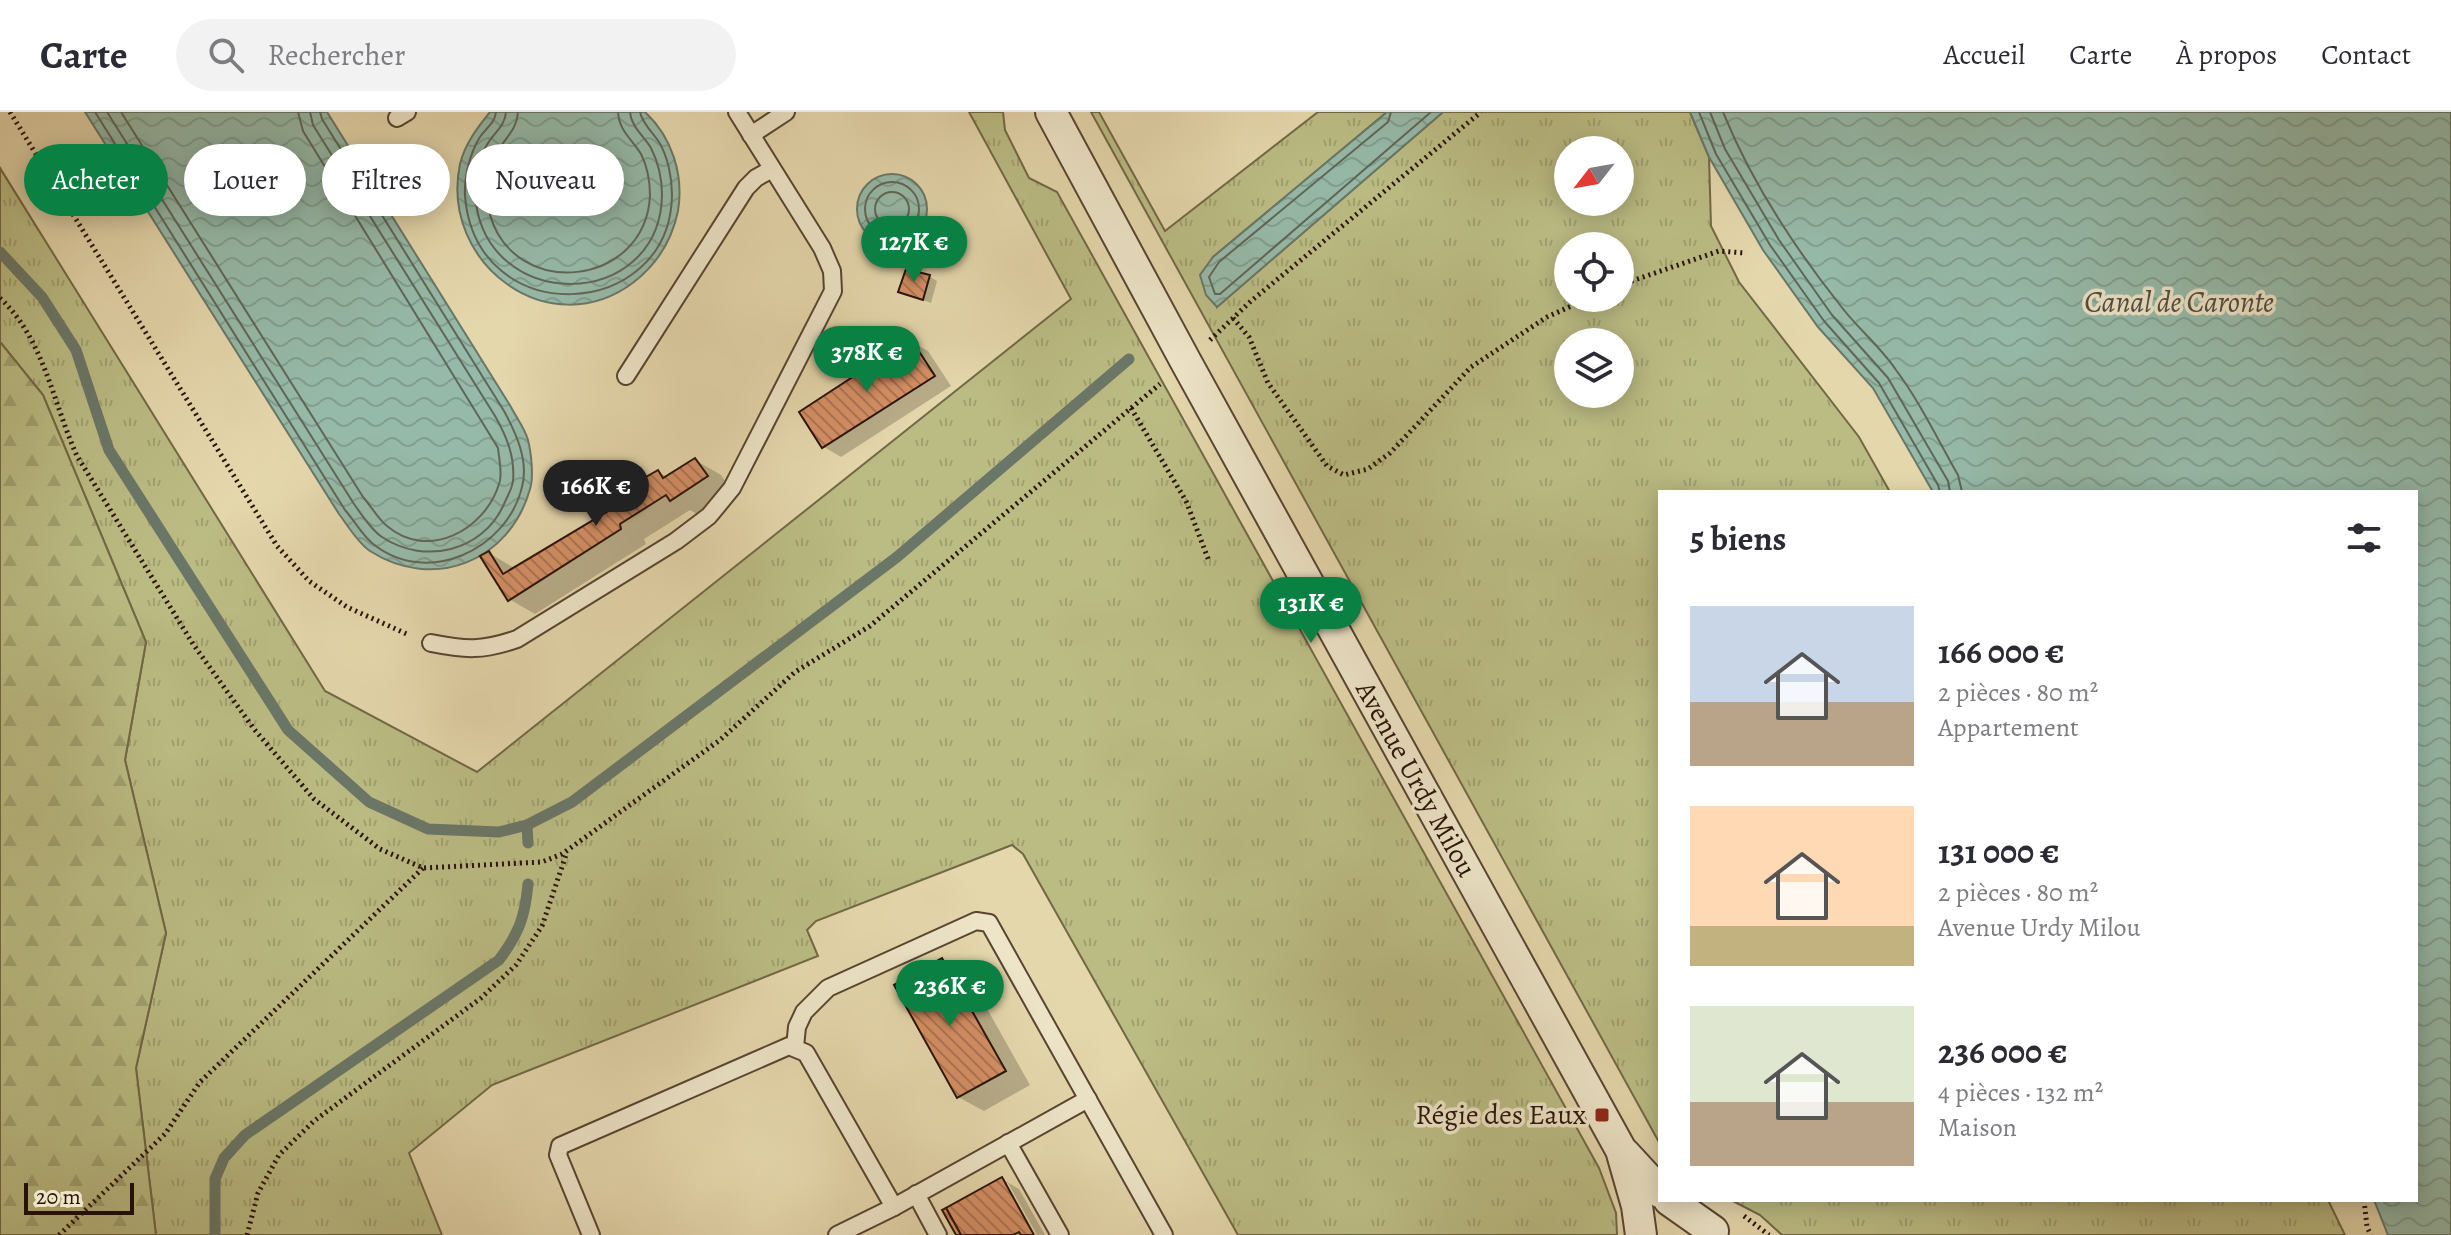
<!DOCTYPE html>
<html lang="fr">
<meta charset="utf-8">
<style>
body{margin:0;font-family:Alegreya,serif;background:#f2f2f3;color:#2b2b33;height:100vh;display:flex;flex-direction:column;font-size:30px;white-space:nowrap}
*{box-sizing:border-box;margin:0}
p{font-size:26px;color:#7c7c81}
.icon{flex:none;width:44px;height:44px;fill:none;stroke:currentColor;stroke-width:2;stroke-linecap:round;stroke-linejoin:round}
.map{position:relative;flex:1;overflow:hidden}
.details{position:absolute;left:1658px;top:378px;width:760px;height:712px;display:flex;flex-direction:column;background:#fff;border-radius:0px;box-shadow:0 4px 20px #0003}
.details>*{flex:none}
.guide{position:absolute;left:24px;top:32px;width:760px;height:72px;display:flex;gap:16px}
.needle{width:52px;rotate:239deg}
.buttons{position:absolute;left:1554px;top:24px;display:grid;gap:16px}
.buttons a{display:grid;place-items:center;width:80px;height:80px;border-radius:50%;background:#fff;box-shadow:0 4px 20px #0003;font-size:40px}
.scale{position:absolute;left:24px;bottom:20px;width:110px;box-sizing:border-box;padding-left:8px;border:4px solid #291307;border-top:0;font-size:22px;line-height:28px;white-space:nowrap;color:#291307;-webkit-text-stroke:6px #eee5c9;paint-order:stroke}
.price{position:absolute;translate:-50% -68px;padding:0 18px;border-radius:28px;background:#0b8043;color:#fff;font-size:26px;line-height:52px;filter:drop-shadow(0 2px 4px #0008)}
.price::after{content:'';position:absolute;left:50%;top:48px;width:24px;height:18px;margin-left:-12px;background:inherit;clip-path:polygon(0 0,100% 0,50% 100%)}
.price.current{background:#222;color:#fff}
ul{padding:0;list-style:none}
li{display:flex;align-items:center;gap:24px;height:200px;padding:0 32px}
li span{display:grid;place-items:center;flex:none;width:224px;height:160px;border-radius:0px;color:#555}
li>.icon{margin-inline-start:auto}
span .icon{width:96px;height:96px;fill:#fffc;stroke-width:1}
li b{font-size:34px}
h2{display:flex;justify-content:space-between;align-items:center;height:96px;padding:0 32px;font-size:34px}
.tag{padding:0 28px;border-radius:36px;background:#fff;box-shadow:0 4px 20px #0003;font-size:28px;line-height:72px}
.tag.current{background:#0b8043;color:#fff}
header{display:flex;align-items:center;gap:48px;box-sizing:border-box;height:112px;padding:0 40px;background:#fff;border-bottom:2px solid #e1e1e2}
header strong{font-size:38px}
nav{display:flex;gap:44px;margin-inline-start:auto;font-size:28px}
.search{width:560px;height:72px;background:#f2f2f3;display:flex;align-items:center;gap:20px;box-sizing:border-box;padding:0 28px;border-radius:44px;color:#7c7c81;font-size:30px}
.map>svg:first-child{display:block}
.grass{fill:url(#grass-tufts);stroke:#726846;stroke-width:2;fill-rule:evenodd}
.forest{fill:url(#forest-firs);stroke:#726846;stroke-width:2}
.water{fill:url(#water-waves);stroke:#6a7768;stroke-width:2}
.shadow{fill:#0003}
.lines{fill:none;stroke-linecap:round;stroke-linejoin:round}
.shore{stroke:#606658;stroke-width:2}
.stream{stroke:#6a7768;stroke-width:11}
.building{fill:url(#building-back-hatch);stroke:#291307;stroke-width:2}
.service-casing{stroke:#584430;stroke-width:20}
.minor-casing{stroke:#584430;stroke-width:34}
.path{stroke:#291307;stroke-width:5;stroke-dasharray:2 4;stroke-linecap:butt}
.service{stroke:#eee5c9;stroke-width:16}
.minor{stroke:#eee5c9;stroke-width:30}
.poi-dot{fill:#8f2418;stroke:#eee5c9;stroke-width:3}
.labels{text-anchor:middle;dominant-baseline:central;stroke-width:7;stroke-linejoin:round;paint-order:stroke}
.street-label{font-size:28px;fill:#291307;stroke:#eee5c9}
.poi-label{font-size:28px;fill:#291307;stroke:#eee5c9;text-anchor:end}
.water-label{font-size:30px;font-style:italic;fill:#4f4d40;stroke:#eee5c9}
</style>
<header>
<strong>Carte</strong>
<div class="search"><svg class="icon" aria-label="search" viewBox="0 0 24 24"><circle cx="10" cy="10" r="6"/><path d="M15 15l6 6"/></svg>Rechercher</div>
<nav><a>Accueil</a><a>Carte</a><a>À propos</a><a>Contact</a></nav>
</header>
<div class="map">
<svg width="2451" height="1123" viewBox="0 0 2451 1123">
<defs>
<pattern id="grass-tufts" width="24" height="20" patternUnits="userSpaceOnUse" patternTransform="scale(2)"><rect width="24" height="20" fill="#bbbc84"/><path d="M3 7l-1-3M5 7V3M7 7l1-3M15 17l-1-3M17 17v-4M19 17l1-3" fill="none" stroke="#a1a170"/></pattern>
<pattern id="forest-firs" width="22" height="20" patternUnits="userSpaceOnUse" patternTransform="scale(2)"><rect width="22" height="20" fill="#bbbc84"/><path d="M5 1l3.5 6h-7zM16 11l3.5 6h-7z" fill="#a1a170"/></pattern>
<pattern id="water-waves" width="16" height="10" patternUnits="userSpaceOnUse" patternTransform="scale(2)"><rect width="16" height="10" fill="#96baa9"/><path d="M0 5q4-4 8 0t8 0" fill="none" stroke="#819f90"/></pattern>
<pattern id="building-back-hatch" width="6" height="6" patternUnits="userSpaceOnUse" patternTransform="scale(2)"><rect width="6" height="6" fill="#d58f65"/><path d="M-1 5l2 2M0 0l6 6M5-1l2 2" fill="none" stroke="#ad7451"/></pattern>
</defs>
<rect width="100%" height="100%" fill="#e5d7ac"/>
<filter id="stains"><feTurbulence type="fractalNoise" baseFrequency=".0025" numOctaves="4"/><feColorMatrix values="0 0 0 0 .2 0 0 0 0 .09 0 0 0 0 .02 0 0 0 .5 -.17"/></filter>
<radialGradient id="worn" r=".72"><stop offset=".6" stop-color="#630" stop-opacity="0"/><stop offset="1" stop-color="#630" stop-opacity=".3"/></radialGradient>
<!-- grass -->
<g class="grass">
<polygon points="969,0 1003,0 1005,18 1029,66 1057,80 1599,1056 1616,1101 1617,1123 1238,1123 1023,742 1012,733 816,809 807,818 818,844 492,973 409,1041 442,1123 156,1123 136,956 166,821 125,648 146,530 43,283 0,230 0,56 325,579 477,660 1071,187"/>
<path d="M1091,0H1099L1165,119L1318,0H1387L1213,145L1217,195L1443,0H1690L1709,45L1711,114L1739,170L1859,325L1890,380H1660V1032ZM1568,38H1620V90H1568ZM1568,134H1620V186H1568ZM1568,230H1620V282H1568Z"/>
<polygon points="1731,1088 2328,1088 2345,1123 1782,1123 1760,1103"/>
</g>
<!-- forest -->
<polygon class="forest" points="0,230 43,283 146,530 125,648 166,821 136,956 156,1123 0,1123"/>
<!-- water -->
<g class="water">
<path d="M85,0H327L511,295C516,305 525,317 528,328C531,340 534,365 530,377C510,449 434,480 370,439C358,431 348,414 339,402Z"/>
<path d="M490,0H645C672,25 684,63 678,99C672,128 657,152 634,170C550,234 439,152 460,52C465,32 477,16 490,0Z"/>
<polygon points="1387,0 1443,0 1217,195 1206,183 1200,163 1213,145"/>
<polygon points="1690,0 2451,0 2451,1123 2388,1123 2374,1088 2416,1088 2416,380 1933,380 1873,276 1818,215 1763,138 1709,45"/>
<circle cx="892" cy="97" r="35"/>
</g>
<!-- shadow -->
<g class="shadow">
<polygon points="929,164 937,169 931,191 901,180"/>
<polygon points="911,230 928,239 951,274 841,345 824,335 802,300"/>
<polygon points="695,348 721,363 732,379 697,402 690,398 644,427 646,432 535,502 509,487 489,441 516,457 622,392 634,363 644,369 658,360 667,365"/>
<polygon points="942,848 968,863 1030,973 984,999 958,985"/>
<polygon points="1002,1067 1019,1077 1045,1123 1037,1123 1008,1071 1004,1073 1032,1123 958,1123"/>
</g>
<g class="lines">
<!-- shore -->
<g class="shore">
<path d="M95,0L345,398C354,408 362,423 372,431C426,476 507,438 522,375C529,349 516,321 504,299L322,7L320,0"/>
<path d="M107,0L354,392C362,403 371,418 382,425C424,453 483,440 504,392C507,385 512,377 513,369C515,345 507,325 495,304L313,13L310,0"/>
<path d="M121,0L363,385C371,394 378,407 387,414C428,449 485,418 499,372C503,362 499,347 498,336L303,19L298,0"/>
<path d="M496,0C495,11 486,16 480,25C470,41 464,65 465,84C476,220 670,210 672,83C672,66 668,45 659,30C653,21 642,11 640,0"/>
<path d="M506,0C505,14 495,20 488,31C479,45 474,66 475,83C484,203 660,200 662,83C662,68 658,50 651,36C644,24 631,15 630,0"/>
<path d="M518,0C517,17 507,24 499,37C487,55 484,82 490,103C515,189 645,175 650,84C650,71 647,54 641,42C632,27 619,19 618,0"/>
<polyline points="1391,0 1388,10 1219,150 1209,165 1215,182 1220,182 1431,0"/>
<polyline points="1699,0 1716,42 1770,133 1824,209 1879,271 1938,373 1940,380"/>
<polyline points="1710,0 1725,37 1779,128 1832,203 1888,266 1948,369 1950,380"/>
<path d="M1723,0C1751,69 1794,135 1840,193C1857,216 1880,234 1896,258C1920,290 1938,328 1958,363L1962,380"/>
<circle cx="892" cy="97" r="27"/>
<circle cx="892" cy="97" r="17"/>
</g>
<!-- stream -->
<g class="stream">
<polyline points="0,140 42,185 76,238 109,338 288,618 369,690 428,717 499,720 527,713 572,690 897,445 1129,247"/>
<polyline points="527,713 528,731"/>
<path d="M215,1123V1067L224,1046L245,1023L499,848C519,821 525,805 528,772"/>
</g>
</g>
<!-- building -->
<g class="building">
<polygon points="906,157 930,163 923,188 898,180"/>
<polygon points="911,227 935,264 822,336 799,300"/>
<polygon points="695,346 708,364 670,389 666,383 620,412 621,417 508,489 480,444 489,439 503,462 620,392 616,382 621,369 634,361 639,369 658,358 663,366"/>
<polygon points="942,846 1006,959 957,986 894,873"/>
<polygon points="1002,1065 1034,1123 1021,1123 1019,1120 1013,1123 961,1123 946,1096"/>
<polygon points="946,1096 961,1123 956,1123 942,1098"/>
</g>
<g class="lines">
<!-- service casing -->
<g class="service-casing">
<g id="service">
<polyline points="397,6 407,0"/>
<polyline points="751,23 786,0"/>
<polyline points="626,264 746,76 756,66 772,57"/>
<path d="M431,531C466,538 482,539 517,527L676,429L709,404L732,376L833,179L832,159L822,136L737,0"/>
<polyline points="795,935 797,915 804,900 828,876 976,809 989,811 1164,1123"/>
<polyline points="1008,1031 1060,1123"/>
<polyline points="916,1082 938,1123"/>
<polyline points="591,1123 558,1043 560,1034 789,934 806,941 894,1095"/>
<polyline points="837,1123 894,1095 1088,987"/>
</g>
</g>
<!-- minor casing -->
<g class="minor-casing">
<g id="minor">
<polyline points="1051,0 1186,250 1621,1038 1637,1094 1641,1123"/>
<polyline points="1625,1042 1660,1080"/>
<polyline points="1669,1088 1713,1119"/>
</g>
</g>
<!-- path -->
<g class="path">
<polyline points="10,0 277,434 309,469 347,495 409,523"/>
<polyline points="1620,173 1719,139 1745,141"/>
<path d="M0,186C44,227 53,291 77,344L193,532L254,617L314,687L380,737L423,756L542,750L562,742L720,628L795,560L870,514L1160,272"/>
<polyline points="1233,206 1249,225 1268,271 1327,354 1344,363 1368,357 1390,341 1471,255 1547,205 1589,186"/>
<polyline points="1210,228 1251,189 1481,0"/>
<polyline points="1131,296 1186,389 1209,449"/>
<polyline points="2364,1088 2367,1115 2371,1123"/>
<polyline points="1744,1104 1769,1123"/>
<polyline points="59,1123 165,1022 200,970 423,756"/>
<polyline points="247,1123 258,1081 279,1043 314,1009 481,886 516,853 542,814 567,740"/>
</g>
<!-- service -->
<use href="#service" class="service"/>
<!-- minor -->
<use href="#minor" class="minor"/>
</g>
<!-- markers -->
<rect class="poi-dot" x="1594" y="995" width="16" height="16" rx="4"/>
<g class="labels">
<!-- street labels -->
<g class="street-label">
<text transform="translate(1416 667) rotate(61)">Avenue Urdy Milou</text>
</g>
<!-- poi labels -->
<g class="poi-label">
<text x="1586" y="1003">Régie des Eaux</text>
</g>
<!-- water labels -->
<g class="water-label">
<text x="2179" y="190">Canal de Caronte</text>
</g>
</g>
<rect width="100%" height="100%" filter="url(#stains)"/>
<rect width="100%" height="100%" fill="url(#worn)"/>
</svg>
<div class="buttons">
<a><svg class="needle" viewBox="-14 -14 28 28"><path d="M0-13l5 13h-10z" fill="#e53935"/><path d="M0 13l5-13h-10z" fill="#7c7c81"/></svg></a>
<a><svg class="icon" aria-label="locate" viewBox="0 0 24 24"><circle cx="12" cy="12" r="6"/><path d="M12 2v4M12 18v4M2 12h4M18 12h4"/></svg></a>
<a><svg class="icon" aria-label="layers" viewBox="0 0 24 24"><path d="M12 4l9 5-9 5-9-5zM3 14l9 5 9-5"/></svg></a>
</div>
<div class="scale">20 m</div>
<b class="price" style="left:914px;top:172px">127K €</b>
<b class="price" style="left:867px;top:282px">378K €</b>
<b class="price current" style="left:596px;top:416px">166K €</b>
<b class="price" style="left:1311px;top:533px">131K €</b>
<b class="price" style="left:950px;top:916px">236K €</b>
<div class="guide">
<a class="tag current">Acheter</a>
<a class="tag">Louer</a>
<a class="tag">Filtres</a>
<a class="tag">Nouveau</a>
</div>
<section class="details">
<h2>5 biens<svg class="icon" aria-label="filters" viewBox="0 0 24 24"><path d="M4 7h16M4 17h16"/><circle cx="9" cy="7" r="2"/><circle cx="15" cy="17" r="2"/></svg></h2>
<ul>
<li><span style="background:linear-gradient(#c9d6e8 60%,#b9a48a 0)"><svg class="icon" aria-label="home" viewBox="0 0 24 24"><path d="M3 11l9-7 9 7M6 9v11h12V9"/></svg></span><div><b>166 000 €</b><p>2 pièces · 80 m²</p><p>Appartement</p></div></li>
<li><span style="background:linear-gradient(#ffd9b3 75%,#c2b280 0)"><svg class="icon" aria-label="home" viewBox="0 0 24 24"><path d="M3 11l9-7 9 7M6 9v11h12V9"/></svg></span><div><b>131 000 €</b><p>2 pièces · 80 m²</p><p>Avenue Urdy Milou</p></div></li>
<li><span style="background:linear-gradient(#dfe7d0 60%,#b9a48a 0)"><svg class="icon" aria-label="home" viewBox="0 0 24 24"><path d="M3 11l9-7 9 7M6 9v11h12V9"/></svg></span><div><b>236 000 €</b><p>4 pièces · 132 m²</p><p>Maison</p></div></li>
</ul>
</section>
</div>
